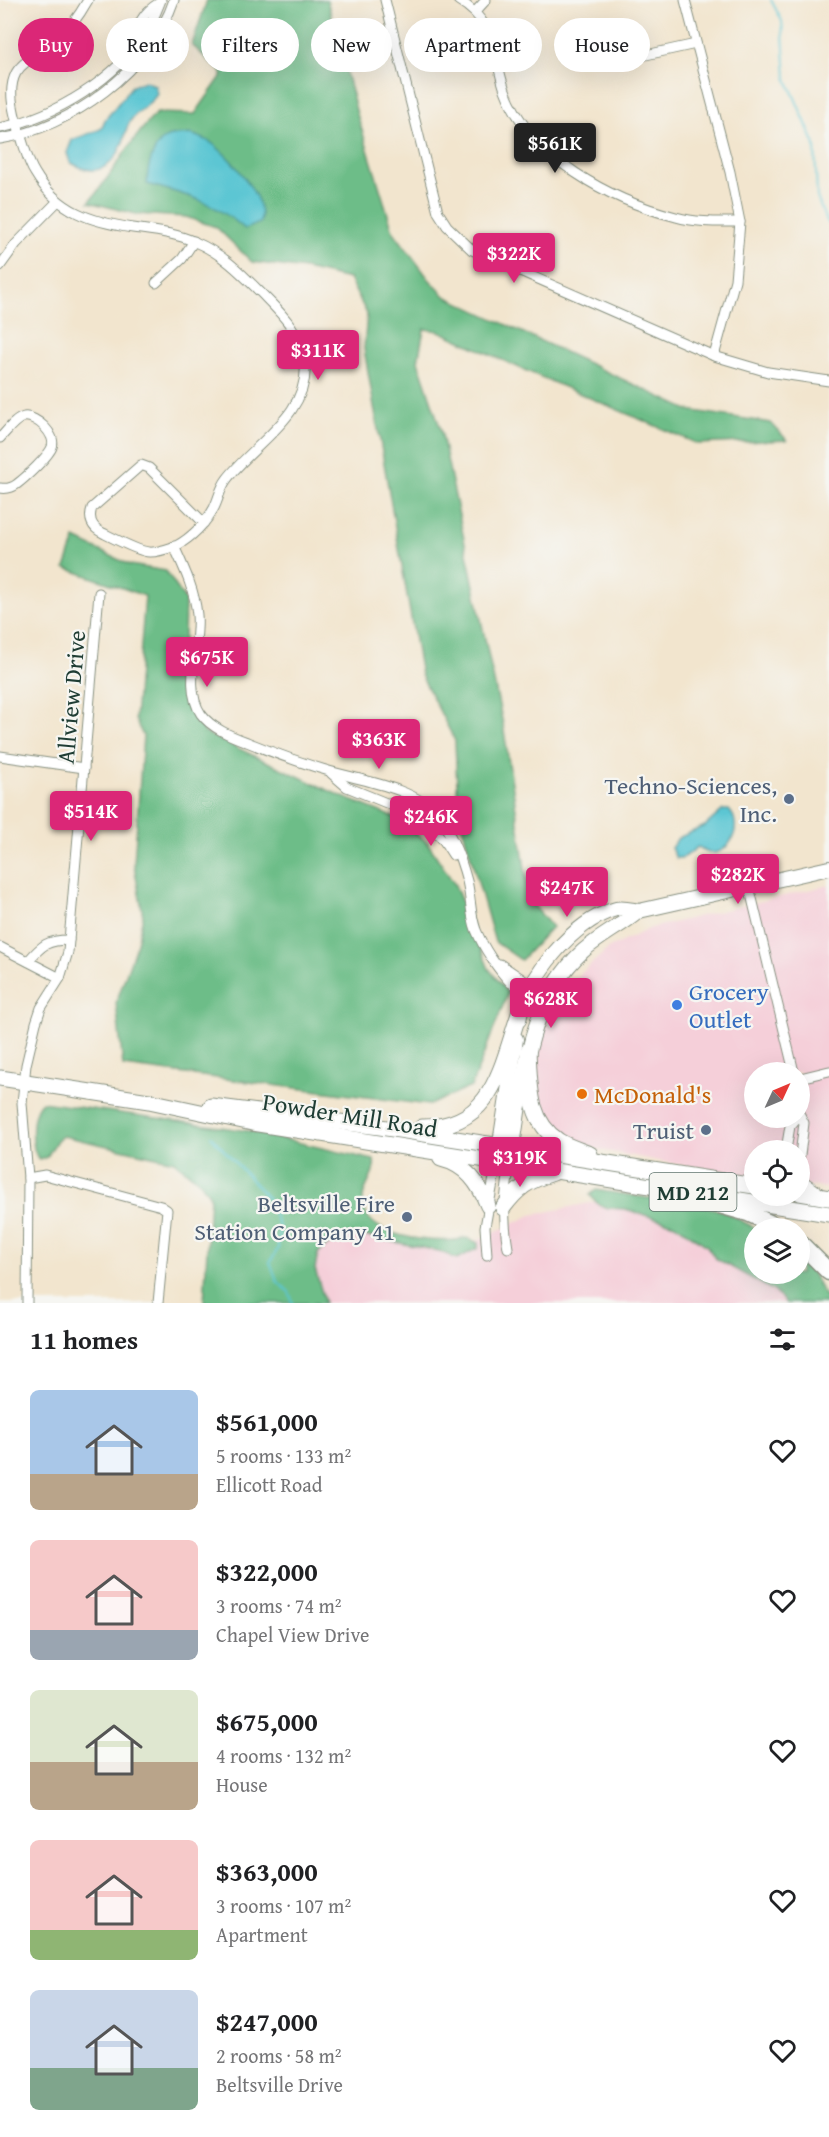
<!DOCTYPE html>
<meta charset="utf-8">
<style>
body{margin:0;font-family:"Gentium Book Plus",serif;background:#f2f2f2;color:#202124;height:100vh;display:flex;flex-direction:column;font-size:22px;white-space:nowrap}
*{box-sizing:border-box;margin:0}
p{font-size:20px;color:#757577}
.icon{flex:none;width:33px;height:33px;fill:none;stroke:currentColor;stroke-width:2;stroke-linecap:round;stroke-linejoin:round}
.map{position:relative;height:1303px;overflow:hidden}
.sheet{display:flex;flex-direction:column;background:#fff;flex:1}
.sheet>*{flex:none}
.banner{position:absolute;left:18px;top:18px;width:794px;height:54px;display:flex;gap:12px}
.needle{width:39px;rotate:46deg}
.controls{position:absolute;left:744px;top:1062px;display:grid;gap:12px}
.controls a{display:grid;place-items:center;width:66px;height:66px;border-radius:50%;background:#fff;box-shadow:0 6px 24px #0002;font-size:30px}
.price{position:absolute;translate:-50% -51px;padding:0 14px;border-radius:6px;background:#db2777;color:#fff;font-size:20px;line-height:39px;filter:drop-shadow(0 2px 3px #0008)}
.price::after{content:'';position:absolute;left:50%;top:36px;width:18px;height:14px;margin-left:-9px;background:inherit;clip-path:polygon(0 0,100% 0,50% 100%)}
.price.active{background:#222;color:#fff}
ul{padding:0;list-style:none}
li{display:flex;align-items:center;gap:18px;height:150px;padding:0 30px}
li span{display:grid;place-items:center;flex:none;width:168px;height:120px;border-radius:9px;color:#555}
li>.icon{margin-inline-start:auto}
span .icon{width:72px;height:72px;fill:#fffc;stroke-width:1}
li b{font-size:26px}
h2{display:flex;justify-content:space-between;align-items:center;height:72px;padding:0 30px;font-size:26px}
.pill{padding:0 21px;border-radius:27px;background:#fff;box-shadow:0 6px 24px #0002;font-size:21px;line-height:54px}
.pill.active{background:#db2777;color:#fff}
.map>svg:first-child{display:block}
.built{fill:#f5cfd9;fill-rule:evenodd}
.forest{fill:#6dbd88;stroke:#467d5e;stroke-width:1.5}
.water{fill:#5bc6d3;stroke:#3d8284;stroke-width:1.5}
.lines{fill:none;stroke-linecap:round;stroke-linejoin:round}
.stream{stroke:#5bc6d3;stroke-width:2}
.street-casing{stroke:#889181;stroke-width:11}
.secondary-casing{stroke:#889181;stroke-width:16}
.primary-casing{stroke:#889181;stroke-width:17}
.highway-casing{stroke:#889181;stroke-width:19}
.street{stroke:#fff;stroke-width:9}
.secondary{stroke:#fff;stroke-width:14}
.primary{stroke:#fff;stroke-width:15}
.highway{stroke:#fff;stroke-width:16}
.service-dot{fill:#5c6f8a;stroke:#f6f6f2;stroke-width:2}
.shop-dot{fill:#3f7fe0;stroke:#f6f6f2;stroke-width:2}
.food-dot{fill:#e8710a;stroke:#f6f6f2;stroke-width:2}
.labels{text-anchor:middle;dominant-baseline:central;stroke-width:4.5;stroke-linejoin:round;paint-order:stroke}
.shield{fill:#f6f6f2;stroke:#60746d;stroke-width:1.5}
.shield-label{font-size:22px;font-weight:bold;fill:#1f3d34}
.street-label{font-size:24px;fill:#1f3d34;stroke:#f6f6f2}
.service-label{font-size:24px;fill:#4e5e75;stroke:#f6f6f2;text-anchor:end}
.shop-label{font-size:24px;fill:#366cbe;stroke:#f6f6f2;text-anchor:start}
.food-label{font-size:24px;fill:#c56008;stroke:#f6f6f2;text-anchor:start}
</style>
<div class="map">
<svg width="829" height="1303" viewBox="0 0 829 1303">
<rect width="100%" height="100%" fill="#f6f6f2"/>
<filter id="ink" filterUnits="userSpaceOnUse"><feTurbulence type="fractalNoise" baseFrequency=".0167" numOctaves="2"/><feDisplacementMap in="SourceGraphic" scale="12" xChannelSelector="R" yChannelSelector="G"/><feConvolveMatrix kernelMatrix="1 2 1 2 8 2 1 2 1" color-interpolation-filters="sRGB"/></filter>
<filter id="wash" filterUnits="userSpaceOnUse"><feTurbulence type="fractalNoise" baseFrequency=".008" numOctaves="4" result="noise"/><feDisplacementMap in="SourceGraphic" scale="24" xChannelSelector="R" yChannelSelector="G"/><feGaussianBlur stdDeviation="1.35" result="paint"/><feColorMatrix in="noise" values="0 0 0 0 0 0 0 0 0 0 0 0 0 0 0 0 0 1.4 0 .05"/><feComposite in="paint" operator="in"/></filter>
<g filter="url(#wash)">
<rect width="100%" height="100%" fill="#f2e5ce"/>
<!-- built -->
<g class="built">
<path d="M829,885V1188L800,1185V1150H754V1179L585,1147L569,1140L550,1127L534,1091L537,1058L548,1019L578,976L609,948L651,928ZM754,1072H800V1118H754Z"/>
<polygon points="609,1199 709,1223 754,1274 817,1303 271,1303 339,1220 418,1241 472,1243 531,1215"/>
</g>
<!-- forest -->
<g class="forest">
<path d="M207,0H327L357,114L393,231L429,279L445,296L688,410L771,423L787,440L698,444L522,369L439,331L424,329L418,361L441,430L503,724L530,901L552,927L521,960L495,942L458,812L455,741L421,675L364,349L367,314L349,279L305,269L252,262L216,227L186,217L136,214L89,202C113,174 130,139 157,113L195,114L223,74L192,45Z"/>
<polygon points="75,539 130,565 166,571 185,600 183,676 187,707 205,733 343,797 393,817 427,842 455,885 489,969 508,993 471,1087 429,1105 123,1066 116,1003 137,943 143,916 134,864 143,736 135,719 145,596 65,568"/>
<path d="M42,1102L249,1131L374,1160C377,1176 361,1187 363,1204C367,1238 429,1242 456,1240C459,1240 462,1238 465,1238C469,1238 475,1242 478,1243V1248L457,1259L439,1251L355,1234L339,1236L318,1253L315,1269L325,1303H204L210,1196L201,1183L174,1161L63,1136L57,1140L47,1157L39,1160C30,1148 30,1112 42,1102Z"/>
<polygon points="596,1190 707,1207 723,1211 755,1228 754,1274 800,1274 800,1257 808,1266 829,1303 786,1303 774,1291 715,1258 707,1246 675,1224 625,1209 608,1208 599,1205 590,1195"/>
</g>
<!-- water -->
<g class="water">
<path d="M145,81L155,85L157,94C150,105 138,110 131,120C126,127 126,134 123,142C113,169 95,178 70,162L67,153L72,140L101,129L105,120L132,86Z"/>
<path d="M191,134C198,137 207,139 213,144C231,158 268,200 260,223L245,229C213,201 187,195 147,184C147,169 152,145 167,137C174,135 184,135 191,134Z"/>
<path d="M723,810H729C744,825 730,855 710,853C706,853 702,848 698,847C689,852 687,859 676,858L671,848L678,838L705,826Z"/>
</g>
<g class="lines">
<!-- stream -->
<g class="stream">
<polyline points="771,0 782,21 786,77 815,145 817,197 824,216 829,224"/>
<polyline points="211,1136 269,1199 279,1227 278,1249 270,1262 277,1281 289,1292 293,1303"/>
</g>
</g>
</g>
<g filter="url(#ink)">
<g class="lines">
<!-- street casing -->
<g class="street-casing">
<g id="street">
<path d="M88,0C79,16 69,30 55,43C43,53 24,59 16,73C7,90 14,113 19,131C24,144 27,161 35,173C58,212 92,222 133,228C154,231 176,233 195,242C224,254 244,276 266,298C285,317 301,334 305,362C310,415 254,443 227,479C220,488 219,498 214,508C206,523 191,538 176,546C170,548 156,553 149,552C140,552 113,538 103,533C92,528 88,519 92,508L141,465L149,468L204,523"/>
<polyline points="385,0 438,212 447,226 472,250 714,356 768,372 829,381"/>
<path d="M458,0C497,23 492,53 505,90C530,158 610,200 676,217C697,223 719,222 740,222"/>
<polyline points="685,0 730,172 740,222 735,280 714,356"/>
<polyline points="475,12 486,0"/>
<path d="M144,40C129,29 147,10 159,3"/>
<polyline points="614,62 696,44"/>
<path d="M0,128C56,116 117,79 147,30C153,21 157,10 161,0"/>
<path d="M0,139C71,128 151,69 174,0"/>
<polyline points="0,266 16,244 58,201"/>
<polyline points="156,283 182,259 194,241"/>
<path d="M0,438C6,432 15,419 24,417C36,415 57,435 52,447C49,456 25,478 17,484C12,488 6,489 0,488"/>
<path d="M174,546C184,568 195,591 197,615C200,644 183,688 201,714C211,728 231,736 247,742C274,753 301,763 329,771C360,780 416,788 437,815C451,832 461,859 467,881C471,897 470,914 476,930C483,947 498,970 511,983L517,986L530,988"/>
<polyline points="0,756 84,768"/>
<polyline points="331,773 347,787 411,813 429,825 444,841 453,855"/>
<polyline points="749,886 794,1072"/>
<polyline points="0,947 60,978"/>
<path d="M28,961C42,945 47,940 69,940"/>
<polyline points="500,964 522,979 530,988"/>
<polyline points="800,1078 829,1071"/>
<polyline points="800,1115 804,1123 800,1155"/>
<polyline points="786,1150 790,1126 797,1118"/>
<polyline points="800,1174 805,1182 819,1192"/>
<polyline points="28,1178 45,1175 161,1206 167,1210 158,1303"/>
<path d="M508,1248C502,1214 505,1197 510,1163"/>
<polyline points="487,1255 485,1227 497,1161"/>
<polyline points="27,1303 28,1178 22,1103 26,1065 36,1023 41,1008 60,978 68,952 99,593"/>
</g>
</g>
<!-- secondary casing -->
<g class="secondary-casing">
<g id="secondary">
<path d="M519,1020C526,978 574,920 616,909C623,907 632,910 639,911L829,868"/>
<polyline points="498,1156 516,1039"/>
<path d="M510,1163C524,1088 523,1006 583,951C600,936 621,926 639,911"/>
</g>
</g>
<!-- primary casing -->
<g class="primary-casing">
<g id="primary">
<path d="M528,1051C530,1084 528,1121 559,1141C569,1147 580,1150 590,1154"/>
<polyline points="0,1078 149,1101 252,1123 663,1188"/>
<polyline points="211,1106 380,1127 754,1186"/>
<path d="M422,1127C494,1128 501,1065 520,1011"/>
<path d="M441,1159C466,1165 479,1183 488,1206"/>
<polyline points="800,1193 829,1198"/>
<polyline points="702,1194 829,1214"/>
<path d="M503,1208C519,1187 528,1181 553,1173"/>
</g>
</g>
<!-- highway casing -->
<g class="highway-casing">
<g id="highway">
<polyline points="653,1186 748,1213 780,1228"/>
<polyline points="800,1243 829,1272"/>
</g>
</g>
<!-- street -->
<use href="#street" class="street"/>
<!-- secondary -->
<use href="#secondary" class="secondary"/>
<!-- primary -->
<use href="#primary" class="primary"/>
<!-- highway -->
<use href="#highway" class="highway"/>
</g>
</g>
<!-- markers -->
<g class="service-dot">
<circle cx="789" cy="799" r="6"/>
<circle cx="706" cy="1130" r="6"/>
<circle cx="407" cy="1217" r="6"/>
</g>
<circle class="shop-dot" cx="677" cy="1005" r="6"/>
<circle class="food-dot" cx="582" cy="1094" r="6"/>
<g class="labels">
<!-- shield labels -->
<rect class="shield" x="649.5" y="1173" width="87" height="38" rx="4.5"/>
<g class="shield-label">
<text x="693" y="1192">MD 212</text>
</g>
<!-- street labels -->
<g class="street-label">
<text transform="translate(71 697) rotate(-85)">Allview Drive</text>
<text transform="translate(350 1115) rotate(9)">Powder Mill Road</text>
</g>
<!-- service labels -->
<g class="service-label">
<text x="777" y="785">Techno-Sciences,<tspan x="777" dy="28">Inc.</tspan></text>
<text x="694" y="1130">Truist</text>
<text x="395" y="1203">Beltsville Fire<tspan x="395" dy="28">Station Company 41</tspan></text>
</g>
<!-- shop labels -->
<g class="shop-label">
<text x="689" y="991">Grocery<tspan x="689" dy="28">Outlet</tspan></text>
</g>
<!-- food labels -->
<g class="food-label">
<text x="594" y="1094">McDonald's</text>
</g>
</g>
</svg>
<div class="controls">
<a><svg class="needle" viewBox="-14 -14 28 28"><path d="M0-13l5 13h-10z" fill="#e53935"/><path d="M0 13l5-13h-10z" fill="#757577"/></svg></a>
<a><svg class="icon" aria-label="locate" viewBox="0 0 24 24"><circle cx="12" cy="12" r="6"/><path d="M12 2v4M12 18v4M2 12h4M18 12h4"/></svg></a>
<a><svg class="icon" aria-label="layers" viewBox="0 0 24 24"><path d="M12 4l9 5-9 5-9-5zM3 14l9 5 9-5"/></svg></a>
</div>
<b class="price active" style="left:555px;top:174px">$561K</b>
<b class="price" style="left:514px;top:284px">$322K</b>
<b class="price" style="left:318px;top:381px">$311K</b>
<b class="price" style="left:207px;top:688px">$675K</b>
<b class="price" style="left:379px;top:770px">$363K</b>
<b class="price" style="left:91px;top:842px">$514K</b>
<b class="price" style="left:431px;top:847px">$246K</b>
<b class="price" style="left:738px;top:905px">$282K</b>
<b class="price" style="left:567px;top:918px">$247K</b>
<b class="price" style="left:551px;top:1029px">$628K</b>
<b class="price" style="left:520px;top:1188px">$319K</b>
<div class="banner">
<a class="pill active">Buy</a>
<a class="pill">Rent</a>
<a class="pill">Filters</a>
<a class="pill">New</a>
<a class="pill">Apartment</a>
<a class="pill">House</a>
</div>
</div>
<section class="sheet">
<h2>11 homes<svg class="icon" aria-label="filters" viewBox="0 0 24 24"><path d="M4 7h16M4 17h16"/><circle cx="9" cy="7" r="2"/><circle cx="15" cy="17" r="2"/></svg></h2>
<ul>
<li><span style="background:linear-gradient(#a9c7e8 70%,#b9a48a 0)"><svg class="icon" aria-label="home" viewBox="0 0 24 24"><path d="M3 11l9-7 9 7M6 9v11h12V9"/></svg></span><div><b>$561,000</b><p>5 rooms · 133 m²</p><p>Ellicott Road</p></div><svg class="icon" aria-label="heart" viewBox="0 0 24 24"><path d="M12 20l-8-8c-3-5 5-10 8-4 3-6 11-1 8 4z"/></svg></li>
<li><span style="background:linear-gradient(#f6c9c9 75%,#9aa5b1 0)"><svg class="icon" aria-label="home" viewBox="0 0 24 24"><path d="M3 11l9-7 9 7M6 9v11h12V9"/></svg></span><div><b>$322,000</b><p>3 rooms · 74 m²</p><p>Chapel View Drive</p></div><svg class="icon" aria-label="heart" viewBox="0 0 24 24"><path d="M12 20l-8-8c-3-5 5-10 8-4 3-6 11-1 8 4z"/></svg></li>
<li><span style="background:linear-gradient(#dfe7d0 60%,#b9a48a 0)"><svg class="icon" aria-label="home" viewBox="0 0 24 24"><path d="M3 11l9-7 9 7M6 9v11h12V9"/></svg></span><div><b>$675,000</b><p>4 rooms · 132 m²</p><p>House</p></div><svg class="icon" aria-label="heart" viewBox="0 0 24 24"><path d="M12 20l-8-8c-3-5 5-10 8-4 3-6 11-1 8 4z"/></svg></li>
<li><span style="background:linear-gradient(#f6c9c9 75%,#8fb573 0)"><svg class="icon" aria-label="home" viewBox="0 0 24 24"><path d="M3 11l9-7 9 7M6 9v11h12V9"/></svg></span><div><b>$363,000</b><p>3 rooms · 107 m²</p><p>Apartment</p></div><svg class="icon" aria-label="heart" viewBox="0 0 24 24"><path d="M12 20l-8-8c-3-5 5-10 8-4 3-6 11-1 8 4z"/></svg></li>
<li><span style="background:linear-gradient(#c9d6e8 65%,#7fa58c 0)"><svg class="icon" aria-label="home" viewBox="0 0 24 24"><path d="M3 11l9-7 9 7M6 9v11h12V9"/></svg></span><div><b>$247,000</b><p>2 rooms · 58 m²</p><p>Beltsville Drive</p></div><svg class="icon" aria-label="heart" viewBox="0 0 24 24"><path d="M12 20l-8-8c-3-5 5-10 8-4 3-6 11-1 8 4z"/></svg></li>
</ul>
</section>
